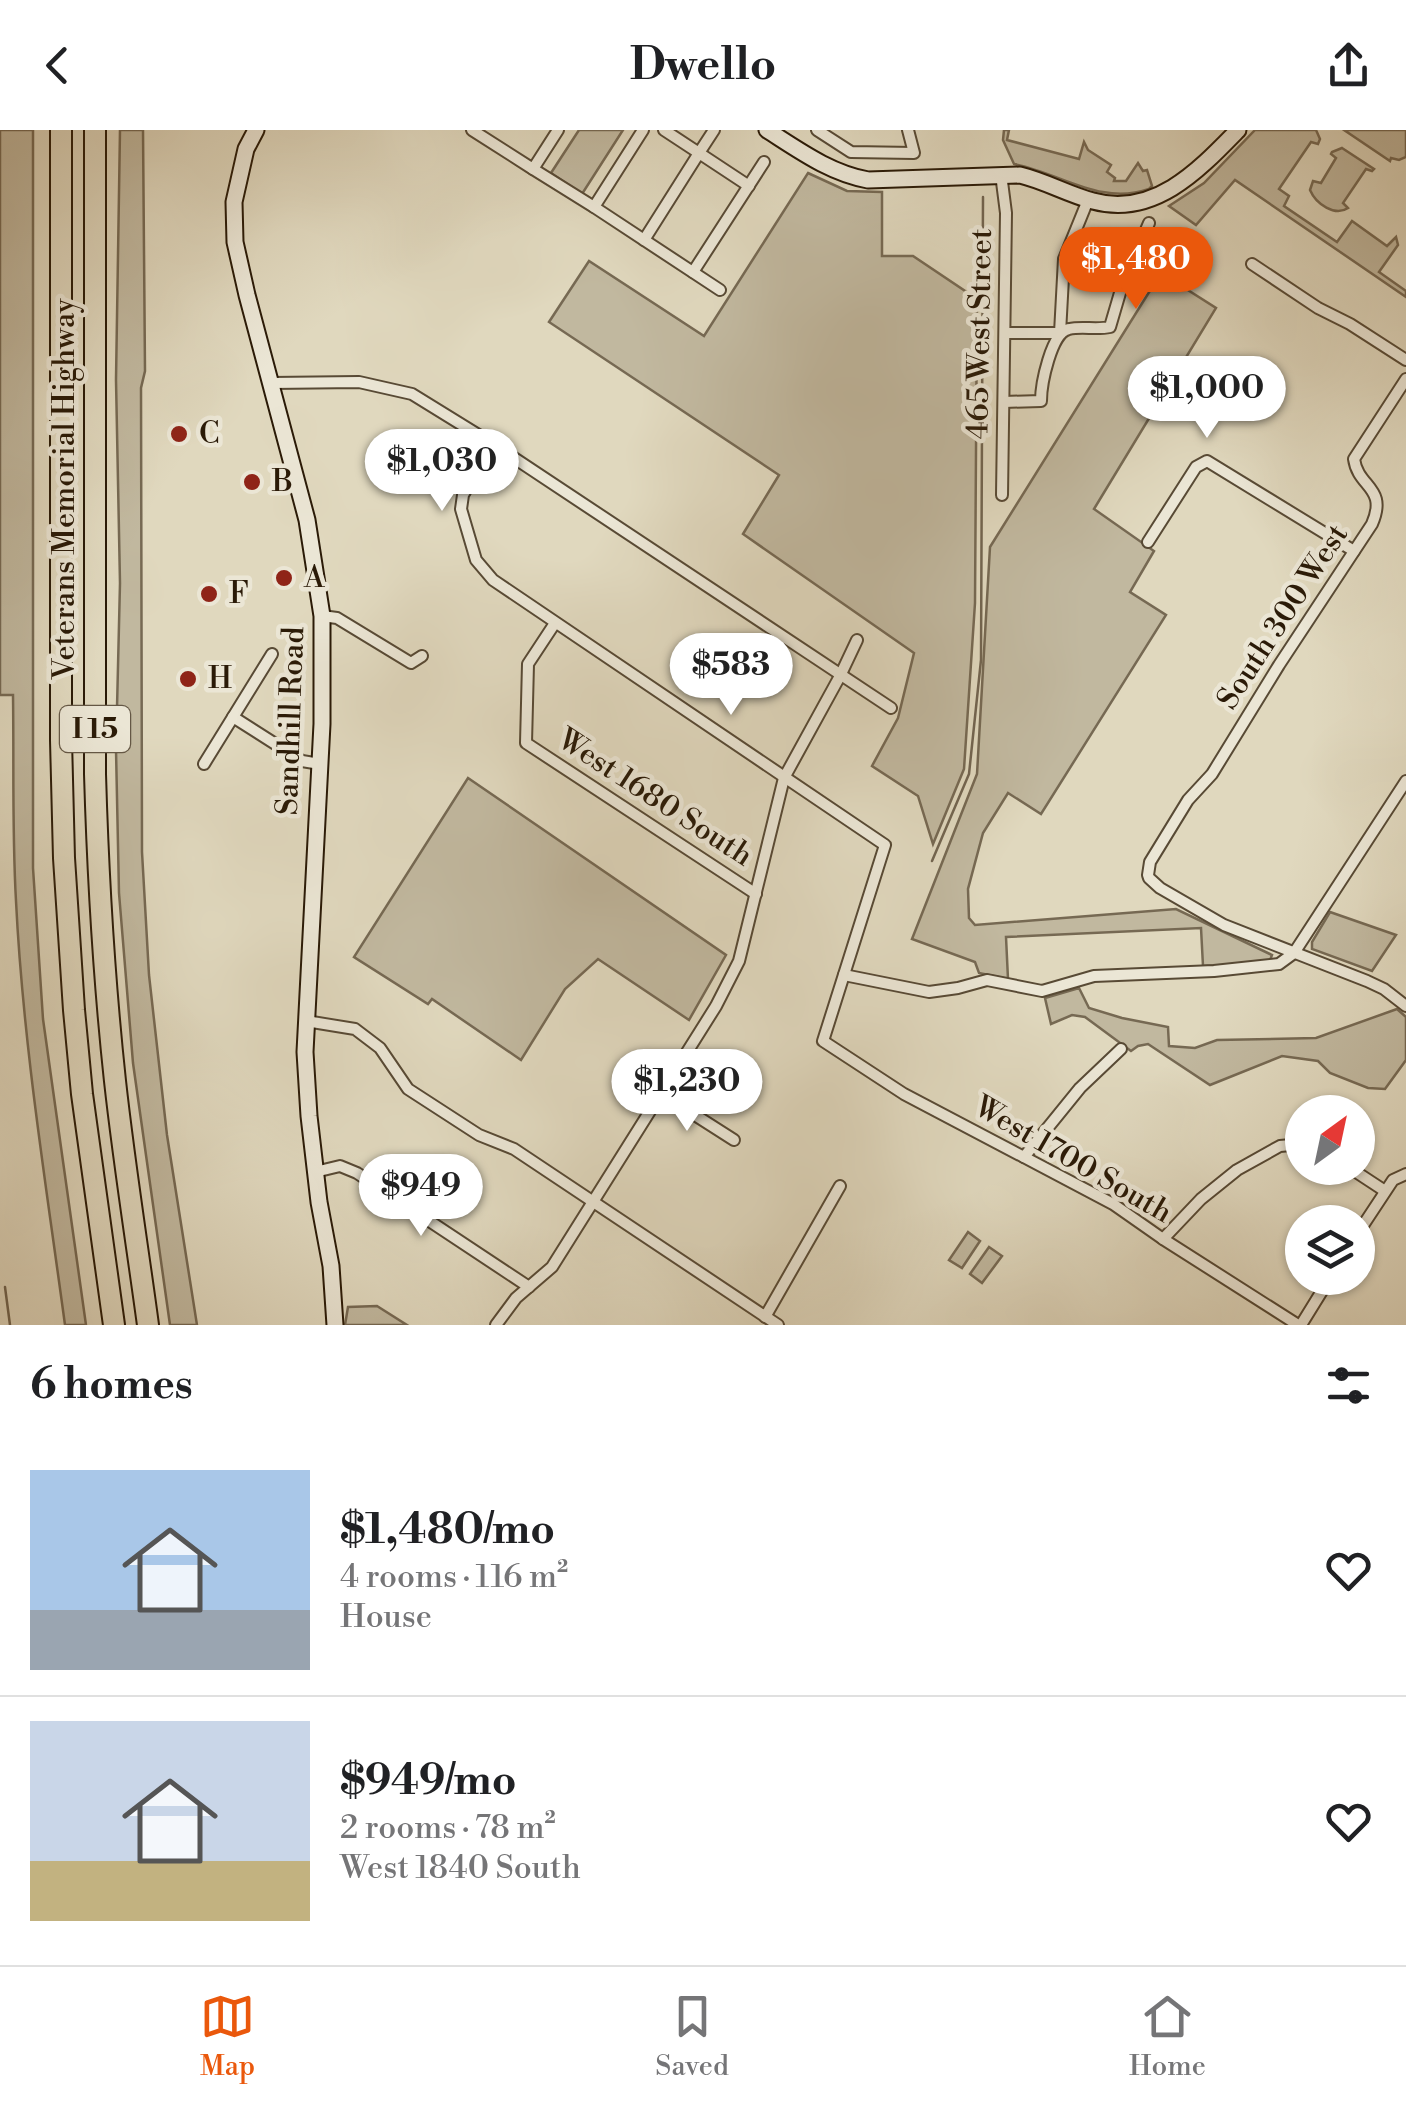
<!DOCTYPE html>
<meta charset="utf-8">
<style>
body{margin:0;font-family:"Libre Bodoni",serif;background:#f6f6f6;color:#202124;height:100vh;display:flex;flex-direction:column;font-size:38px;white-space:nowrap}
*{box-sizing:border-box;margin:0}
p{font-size:32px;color:#757577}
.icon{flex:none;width:55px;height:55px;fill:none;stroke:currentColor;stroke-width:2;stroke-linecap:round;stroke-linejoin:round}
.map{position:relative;height:1195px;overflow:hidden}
.details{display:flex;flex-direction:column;background:#fff;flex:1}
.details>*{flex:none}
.needle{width:65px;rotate:33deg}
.fabs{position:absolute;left:1285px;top:965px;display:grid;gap:20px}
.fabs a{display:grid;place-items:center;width:90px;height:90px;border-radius:50%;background:#fff;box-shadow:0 2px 8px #0004;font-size:50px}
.price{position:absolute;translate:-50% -85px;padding:0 22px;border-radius:35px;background:#fff;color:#222;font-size:32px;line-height:65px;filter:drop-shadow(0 2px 5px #0008)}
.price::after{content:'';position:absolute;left:50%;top:60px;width:30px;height:22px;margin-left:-15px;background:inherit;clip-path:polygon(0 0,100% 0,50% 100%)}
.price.current{background:#ea580c;color:#fff}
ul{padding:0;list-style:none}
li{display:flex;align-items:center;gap:30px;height:250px;padding:0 30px}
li+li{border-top:2px solid #e0e0e0}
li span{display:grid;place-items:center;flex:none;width:280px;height:200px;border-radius:0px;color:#555}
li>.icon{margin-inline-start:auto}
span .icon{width:120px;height:120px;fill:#fffc;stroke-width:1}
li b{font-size:42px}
h2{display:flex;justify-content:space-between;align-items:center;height:120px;padding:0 30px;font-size:42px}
header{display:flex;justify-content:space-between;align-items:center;height:130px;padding:0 30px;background:#fff;font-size:45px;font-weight:800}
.tabs{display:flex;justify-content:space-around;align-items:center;height:140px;border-top:2px solid #e0e0e0;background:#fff;font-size:28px;color:#757577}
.tabs a{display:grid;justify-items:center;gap:5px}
.tabs .current{color:#ea580c}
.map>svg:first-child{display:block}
.green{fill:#c1b89f;stroke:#766953;stroke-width:2.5}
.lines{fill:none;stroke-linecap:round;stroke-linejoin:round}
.stream{stroke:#726550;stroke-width:2.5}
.street-casing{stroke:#584a35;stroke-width:14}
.secondary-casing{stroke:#2a1a07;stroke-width:19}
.highway-casing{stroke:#2a1a07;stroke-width:24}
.street{stroke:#ebe6d5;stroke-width:10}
.secondary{stroke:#ebe6d5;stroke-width:15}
.highway{stroke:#e0d8be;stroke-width:20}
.poi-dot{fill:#8f2418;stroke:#ebe6d5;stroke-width:4}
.labels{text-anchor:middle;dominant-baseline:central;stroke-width:9;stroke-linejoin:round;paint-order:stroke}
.shield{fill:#ebe6d5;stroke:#645745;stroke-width:2.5}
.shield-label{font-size:28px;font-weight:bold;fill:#2a1a07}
.street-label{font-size:30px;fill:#2a1a07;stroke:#ebe6d5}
.poi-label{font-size:30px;fill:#2a1a07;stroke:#ebe6d5;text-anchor:start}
</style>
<header><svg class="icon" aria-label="back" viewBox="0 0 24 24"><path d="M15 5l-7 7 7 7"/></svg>Dwello<svg class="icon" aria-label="share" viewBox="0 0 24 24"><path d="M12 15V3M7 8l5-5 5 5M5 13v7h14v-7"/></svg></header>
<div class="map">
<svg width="1406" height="1195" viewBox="0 0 1406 1195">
<rect width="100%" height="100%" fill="#e0d8be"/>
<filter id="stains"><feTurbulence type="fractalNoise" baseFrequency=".002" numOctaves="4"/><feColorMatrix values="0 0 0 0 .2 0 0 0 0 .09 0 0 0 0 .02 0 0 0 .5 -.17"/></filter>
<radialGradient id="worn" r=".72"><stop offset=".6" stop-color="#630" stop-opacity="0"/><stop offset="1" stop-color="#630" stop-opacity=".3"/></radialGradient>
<!-- green -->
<g class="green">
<path d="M0,0H33V738L43,889L86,1195H65C46,1054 23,913 16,771C12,702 14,633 13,565H0Z"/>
<polygon points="120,0 143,0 145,241 141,258 142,722 149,845 167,1005 197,1195 170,1195 133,933 119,763 116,620 120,453 116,250"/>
<polygon points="579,0 623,0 582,64 551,43"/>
<path d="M1004,0H1009L1007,10L1079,29L1084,12L1088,20L1111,35L1107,42L1115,48L1114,51H1126L1138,33L1143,41L1147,40L1152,56L1149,59C1100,76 1061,43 1014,34L1003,10Z"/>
<polygon points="1255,0 1316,0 1320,9 1318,14 1311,12 1279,59 1289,66 1284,76 1337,112 1352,91 1387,116 1396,107 1398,115 1379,142 1406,161 1406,167 1235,50 1196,95 1169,76 1204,53"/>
<polygon points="1344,0 1406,0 1406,27 1399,30 1391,28 1390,31"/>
<path d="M1342,18L1374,39L1372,41L1366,39L1343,73L1348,78C1335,87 1316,74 1310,60L1313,51L1321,53L1336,28L1331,24L1332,22Z"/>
<polygon points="808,43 847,61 882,62 882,126 913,126 977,169 975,473 964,639 933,714 918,666 872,636 898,588 914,523 743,404 779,345 549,192 589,131 704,206"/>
<polygon points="1161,143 1216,178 1094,379 1154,421 1130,462 1166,485 1041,684 1008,663 983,703 968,759 969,788 975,795 1176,779 1272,825 1269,833 1203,836 1201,798 1006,807 1008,849 979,843 975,832 912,809 977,644 990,417"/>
<polygon points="468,648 726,825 689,890 598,829 565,859 521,930 432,869 428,874 354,827"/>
<polygon points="1330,782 1396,805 1372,841 1312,819 1312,812"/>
<polygon points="1079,858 1089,878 1122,888 1168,897 1169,916 1195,918 1217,910 1316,908 1397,879 1406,887 1406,930 1385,959 1368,958 1330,943 1318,931 1282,926 1210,955 1148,914 1138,916 1131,921 1085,887 1072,885 1051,894 1045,868"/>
<polygon points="968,1102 980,1111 962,1138 949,1130"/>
<polygon points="989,1117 1002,1126 982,1153 970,1144"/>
<polygon points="377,1176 407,1195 345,1195 348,1177"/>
</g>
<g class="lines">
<!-- stream -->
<g class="stream">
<polyline points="932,731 969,644 981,530 983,67"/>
<polyline points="5,1157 10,1195"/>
</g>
<!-- street casing -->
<g class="street-casing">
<g id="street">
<polyline points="472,0 533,39 558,0"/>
<polyline points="643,0 594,77 720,160"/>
<polyline points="664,0 699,23 714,0"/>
<polyline points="817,0 851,22 914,23 908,0"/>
<polyline points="533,39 594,77"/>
<polyline points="1001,44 1006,83 1002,365"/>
<polyline points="644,110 699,23 749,56"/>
<polyline points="1252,134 1318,178 1350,194 1406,230"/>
<polyline points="693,142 764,32"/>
<polyline points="1005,203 1060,203 1064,129 1088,70"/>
<path d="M1406,249L1354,329C1358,358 1388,357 1372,394L1279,535L1212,644L1188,670L1150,732L1148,745L1149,748L1160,758L1224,795L1367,851L1384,859L1406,876"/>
<polyline points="271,253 359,252 412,264 493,314 891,578"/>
<path d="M1004,272L1041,271C1041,255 1051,202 1069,199C1082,196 1096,200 1110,197L1122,156L1149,93"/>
<polyline points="493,314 463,365 461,379 476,430 493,450 885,715 823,911 904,964 1113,1074 1163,1109 1298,1195"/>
<polyline points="1148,412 1196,337 1207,331 1354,421"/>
<polyline points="322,486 337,488 411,533 422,526"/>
<polyline points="555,493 528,534 526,613 756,764"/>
<polyline points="233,587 302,631 320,634"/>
<polyline points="204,634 272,524"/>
<polyline points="844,845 929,862 958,858 987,850 1042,861 1094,846 1214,841 1279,834 1294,823 1406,651"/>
<polyline points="306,891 355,899 380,918 408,959 479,1005 514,1019 778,1195"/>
<polyline points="662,964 734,1010"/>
<polyline points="1024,1027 1080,958 1121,919"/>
<polyline points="1350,1038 1385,1061"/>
<polyline points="315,1042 340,1036 357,1043 529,1157"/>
<polyline points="1358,1103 1393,1050 1406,1044"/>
<polyline points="1163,1109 1201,1069 1237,1040 1280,1016 1302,1014"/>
<polyline points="765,1187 840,1056"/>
<polyline points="496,1195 516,1168 552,1137 716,876 739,831 784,648 840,546 857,510"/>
<polyline points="1301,1195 1330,1148"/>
</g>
</g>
<!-- secondary casing -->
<g class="secondary-casing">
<g id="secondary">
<polyline points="256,0 246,19 234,72 235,112 247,165 307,390 322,486 322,594 305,922 309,986 319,1072 331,1136 335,1195"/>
<path d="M767,0C800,21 830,43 868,50L1020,45C1045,51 1067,64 1093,71C1154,88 1199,40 1238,0"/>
</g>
</g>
<!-- highway casing -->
<g class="highway-casing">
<g id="highway">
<polyline points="61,0 61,610 64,728 74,880 82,964 114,1195"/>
<path d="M95,0V644C98,747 104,849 115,951C124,1033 137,1114 148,1195"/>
</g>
</g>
<!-- street -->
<use href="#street" class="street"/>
<!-- secondary -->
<use href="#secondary" class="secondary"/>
<!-- highway -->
<use href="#highway" class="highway"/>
</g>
<!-- markers -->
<g class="poi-dot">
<circle cx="179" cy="304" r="10"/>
<circle cx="252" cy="352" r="10"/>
<circle cx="284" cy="448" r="10"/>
<circle cx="209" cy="464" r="10"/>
<circle cx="188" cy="549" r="10"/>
</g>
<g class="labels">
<!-- shield labels -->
<rect class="shield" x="60" y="576" width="70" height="46" rx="8"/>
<g class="shield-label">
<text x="95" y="599">I 15</text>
</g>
<!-- street labels -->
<g class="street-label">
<text transform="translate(980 204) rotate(-89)">465 West Street</text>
<text transform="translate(65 359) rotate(-90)">Veterans Memorial Highway</text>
<text transform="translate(1283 487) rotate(-57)">South 300 West</text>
<text transform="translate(291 591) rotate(-88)">Sandhill Road</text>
<text transform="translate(655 668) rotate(33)">West 1680 South</text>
<text transform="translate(1073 1030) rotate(30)">West 1700 South</text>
</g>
<!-- poi labels -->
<g class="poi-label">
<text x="199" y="304">C</text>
<text x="272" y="352">B</text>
<text x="304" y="448">A</text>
<text x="229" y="464">F</text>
<text x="208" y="549">H</text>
</g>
</g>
<rect width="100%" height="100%" filter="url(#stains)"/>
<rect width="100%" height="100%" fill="url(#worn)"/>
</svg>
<div class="fabs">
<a><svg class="needle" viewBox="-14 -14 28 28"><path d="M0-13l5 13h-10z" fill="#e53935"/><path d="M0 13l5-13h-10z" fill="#757577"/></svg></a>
<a><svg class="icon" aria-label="layers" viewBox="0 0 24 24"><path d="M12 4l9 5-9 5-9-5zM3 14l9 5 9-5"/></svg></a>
</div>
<b class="price current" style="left:1136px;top:182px">$1,480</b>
<b class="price" style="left:1207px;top:311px">$1,000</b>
<b class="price" style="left:442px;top:384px">$1,030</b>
<b class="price" style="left:731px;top:588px">$583</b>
<b class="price" style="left:687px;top:1004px">$1,230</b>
<b class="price" style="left:421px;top:1109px">$949</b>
</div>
<section class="details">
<h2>6 homes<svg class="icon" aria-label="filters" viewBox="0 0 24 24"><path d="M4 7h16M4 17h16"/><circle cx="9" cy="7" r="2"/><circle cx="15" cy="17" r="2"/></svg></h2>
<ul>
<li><span style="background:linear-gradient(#a9c7e8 70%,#9aa5b1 0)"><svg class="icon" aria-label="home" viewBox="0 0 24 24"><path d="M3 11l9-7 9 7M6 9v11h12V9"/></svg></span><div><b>$1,480/mo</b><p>4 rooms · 116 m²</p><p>House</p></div><svg class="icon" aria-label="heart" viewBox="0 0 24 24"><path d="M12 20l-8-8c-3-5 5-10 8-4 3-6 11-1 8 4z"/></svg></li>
<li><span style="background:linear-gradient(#c9d6e8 70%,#c2b280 0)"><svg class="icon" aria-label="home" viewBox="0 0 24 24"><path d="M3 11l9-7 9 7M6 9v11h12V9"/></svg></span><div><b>$949/mo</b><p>2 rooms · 78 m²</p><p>West 1840 South</p></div><svg class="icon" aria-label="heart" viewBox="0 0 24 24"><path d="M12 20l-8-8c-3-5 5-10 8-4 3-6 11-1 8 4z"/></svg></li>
</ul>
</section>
<nav class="tabs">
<a class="current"><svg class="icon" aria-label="map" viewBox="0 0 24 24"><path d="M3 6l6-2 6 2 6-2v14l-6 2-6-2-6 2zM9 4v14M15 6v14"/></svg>Map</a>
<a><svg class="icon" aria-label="saved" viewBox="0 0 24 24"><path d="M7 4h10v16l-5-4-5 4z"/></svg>Saved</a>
<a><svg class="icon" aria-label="home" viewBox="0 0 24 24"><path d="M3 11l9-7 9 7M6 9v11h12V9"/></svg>Home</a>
</nav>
